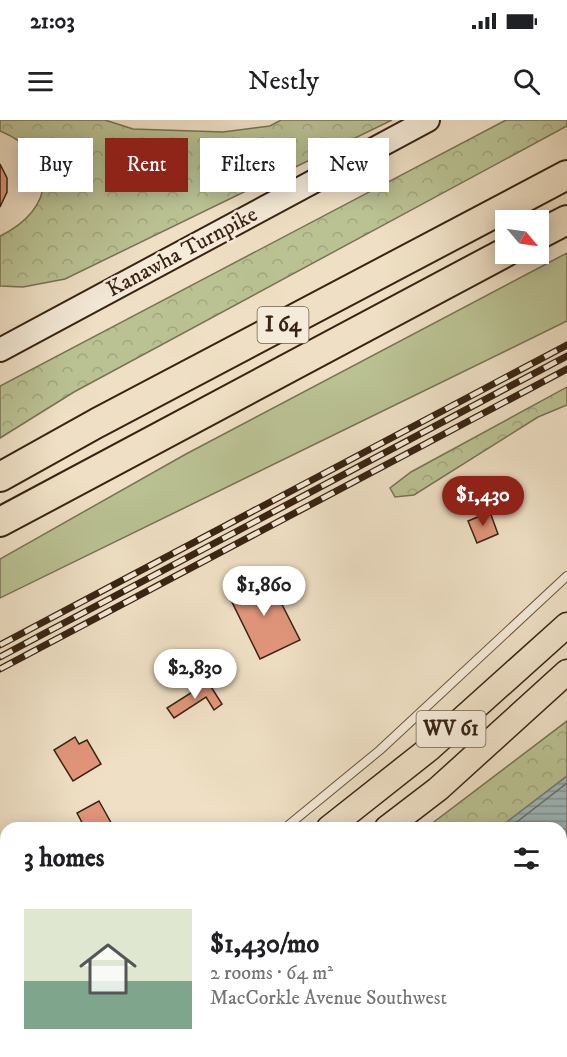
<!DOCTYPE html>
<meta charset="utf-8">
<style>
body{margin:0;font-family:"IM FELL DW Pica",serif;background:#f2f2f2;color:#202124;height:100vh;display:flex;flex-direction:column;font-size:22px;white-space:nowrap}
*{box-sizing:border-box;margin:0}
p{font-size:20px;color:#757577}
.icon{flex:none;width:33px;height:33px;fill:none;stroke:currentColor;stroke-width:2;stroke-linecap:round;stroke-linejoin:round}
.map{position:relative;flex:1;overflow:hidden}
.panel{position:absolute;left:0px;top:702px;width:567px;height:236px;display:flex;flex-direction:column;background:#fff;border-radius:18px 18px 0 0;box-shadow:0 3px 15px #0003}
.panel>*{flex:none}
.hud{position:absolute;left:18px;top:18px;width:531px;height:54px;display:flex;gap:12px}
.needle{width:39px;rotate:119deg}
.fabs{position:absolute;left:495px;top:90px;display:grid;gap:12px}
.fabs a{display:grid;place-items:center;width:54px;height:54px;border-radius:0px;background:#fff;box-shadow:0 3px 15px #0003;font-size:30px}
.price{position:absolute;translate:-50% -51px;padding:0 14px;border-radius:21px;background:#fff;color:#222;font-size:20px;line-height:39px;filter:drop-shadow(0 2px 3px #0008)}
.price::after{content:'';position:absolute;left:50%;top:36px;width:18px;height:14px;margin-left:-9px;background:inherit;clip-path:polygon(0 0,100% 0,50% 100%)}
.price.current{background:#8f2418;color:#fff}
ul{padding:0;list-style:none}
li{display:flex;align-items:center;gap:18px;height:150px;padding:0 24px}
li span{display:grid;place-items:center;flex:none;width:168px;height:120px;border-radius:0px;color:#555}
li>.icon{margin-inline-start:auto}
span .icon{width:72px;height:72px;fill:#fffc;stroke-width:1}
li b{font-size:26px}
h2{display:flex;justify-content:space-between;align-items:center;height:72px;padding:0 24px;font-size:26px}
.tag{padding:0 21px;border-radius:0px;background:#fff;box-shadow:0 3px 15px #0003;font-size:21px;line-height:54px}
.tag.current{background:#8f2418;color:#fff}
.status{display:flex;justify-content:space-between;align-items:center;height:42px;padding:0 30px;background:#fff;direction:ltr}
.status svg{height:16px;fill:currentColor}
header{display:flex;justify-content:space-between;align-items:center;height:78px;padding:0 24px;background:#fff;font-size:27px;font-weight:600}
.map>svg:first-child{display:block}
.grass{fill:#bac294;stroke:#797254;stroke-width:1.5}
.forest{fill:url(#forest-crowns);stroke:#797254;stroke-width:1.5}
.water{fill:url(#water-rules);stroke:#757e7a;stroke-width:1.5}
.lines{fill:none;stroke-linecap:round;stroke-linejoin:round}
.shore{stroke:#6b6e68;stroke-width:1.5}
.building{fill:#e2967b;stroke:#382313;stroke-width:1.5}
.service-casing{stroke:#665240;stroke-width:10}
.secondary-casing{stroke:#382313;stroke-width:26}
.primary-casing{stroke:#382313;stroke-width:27}
.motorway-casing{stroke:#382313;stroke-width:32}
.service{stroke:#f5ebd9;stroke-width:8}
.secondary{stroke:#f5ebd9;stroke-width:22}
.primary{stroke:#efe0c5;stroke-width:24}
.motorway{stroke:#efe0c5;stroke-width:28}
.rail-casing{stroke:#382313;stroke-width:7}
.rail{stroke:#f5ebd9;stroke-width:4.5;stroke-dasharray:14;stroke-linecap:butt}
.labels{text-anchor:middle;dominant-baseline:central;stroke-width:5;stroke-linejoin:round;paint-order:stroke}
.shield{fill:#f5ebd9;stroke:#715f4e;stroke-width:1.5}
.shield-label{font-size:21px;font-weight:bold;fill:#382313}
.street-label{font-size:22px;fill:#382313;stroke:#f5ebd9}
</style>
<div class="status"><b>21:03</b><svg viewBox="0 0 49 12"><path d="M0 12V9h3v3zM5 12V6h3v6zM10 12V3h3v9zM15 12V0h3v12zM26 1h20v11H26zM47 4h2v5h-2z"/></svg></div>
<header><svg class="icon" aria-label="menu" viewBox="0 0 24 24"><path d="M4 6h16M4 12h16M4 18h16"/></svg>Nestly<svg class="icon" aria-label="search" viewBox="0 0 24 24"><circle cx="10" cy="10" r="6"/><path d="M15 15l6 6"/></svg></header>
<div class="map">
<svg width="567" height="937" viewBox="0 0 567 937">
<defs>
<pattern id="forest-crowns" width="20" height="18" patternUnits="userSpaceOnUse" patternTransform="scale(1.5)"><rect width="20" height="18" fill="#bac294"/><path d="M2 6a3 3 0 1 1 6 0M12 15a3 3 0 1 1 6 0" fill="none" stroke="#a1a67f"/></pattern>
<pattern id="water-rules" width="6" height="5" patternUnits="userSpaceOnUse" patternTransform="scale(1.5)"><rect width="6" height="5" fill="#9ebabe"/><path d="M0 2.5h6" fill="none" stroke="#829799"/></pattern>
</defs>
<rect width="100%" height="100%" fill="#efe0c5"/>
<filter id="stains"><feTurbulence type="fractalNoise" baseFrequency=".00333" numOctaves="4"/><feColorMatrix values="0 0 0 0 .2 0 0 0 0 .09 0 0 0 0 .02 0 0 0 .5 -.17"/></filter>
<radialGradient id="worn" r=".72"><stop offset=".6" stop-color="#630" stop-opacity="0"/><stop offset="1" stop-color="#630" stop-opacity=".3"/></radialGradient>
<!-- grass -->
<polygon class="grass" points="567,133 567,201 0,478 0,439 186,334"/>
<!-- forest -->
<g class="forest">
<path d="M0,0H105L133,9L223,12L270,6L281,0H392L65,159L23,167L0,166V116C56,89 60,36 0,11Z"/>
<polygon points="506,0 567,0 567,6 74,272 0,318 0,266"/>
<polygon points="567,267 567,285 538,297 414,375 395,377 390,368 411,352"/>
<polygon points="567,601 567,656 499,708 426,708"/>
<polygon points="67,932 180,932 170,937 56,937"/>
</g>
<!-- water -->
<polygon class="water" points="567,656 567,937 170,937 180,932 561,932 561,708 499,708"/>
<g class="lines">
<!-- shore -->
<polyline class="shore" points="509,708 567,663"/>
</g>
<!-- building -->
<g class="building">
<polygon points="0,44 7,58 7,72 0,87"/>
<polygon points="490,392 498,414 477,423 468,401"/>
<polygon points="267,455 300,520 260,539 228,474"/>
<polygon points="208,562 222,584 214,590 206,577 174,598 167,588"/>
<polygon points="75,617 79,624 87,620 101,644 73,661 54,630"/>
<polygon points="99,681 114,708 85,708 77,693"/>
</g>
<g class="lines">
<!-- service casing -->
<g class="service-casing">
<g id="service">
<polyline points="285,708 380,630 567,456"/>
<polyline points="0,871 6,868"/>
</g>
</g>
<!-- secondary casing -->
<g class="secondary-casing">
<polyline id="secondary" points="0,230 428,0"/>
</g>
<!-- primary casing -->
<g class="primary-casing">
<g id="primary">
<polyline points="329,708 429,629 567,505"/>
<polyline points="387,708 438,669 567,552"/>
<polyline points="0,912 6,909"/>
<polyline points="6,937 18,932"/>
</g>
</g>
<!-- motorway casing -->
<g class="motorway-casing">
<g id="motorway">
<polyline points="538,115 567,100"/>
<polyline points="0,357 97,303 567,55"/>
<polyline points="0,402 506,132"/>
</g>
</g>
<!-- service -->
<use href="#service" class="service"/>
<!-- secondary -->
<use href="#secondary" class="secondary"/>
<!-- primary -->
<use href="#primary" class="primary"/>
<!-- motorway -->
<use href="#motorway" class="motorway"/>
<!-- rail casing -->
<g class="rail-casing">
<g id="rail">
<polyline points="0,525 567,225"/>
<polyline points="0,537 567,236"/>
<polyline points="0,549 567,249"/>
</g>
</g>
<!-- rail -->
<use href="#rail" class="rail"/>
</g>
<g class="labels">
<!-- shield labels -->
<g class="shield">
<rect x="257.5" y="187" width="51" height="36" rx="4.5"/>
<rect x="416.5" y="591" width="69" height="36" rx="4.5"/>
</g>
<g class="shield-label">
<text x="283" y="205">I 64</text>
<text x="451" y="609">WV 61</text>
</g>
<!-- street labels -->
<g class="street-label">
<text transform="translate(182 132) rotate(-28)">Kanawha Turnpike</text>
</g>
</g>
<rect width="100%" height="100%" filter="url(#stains)"/>
<rect width="100%" height="100%" fill="url(#worn)"/>
</svg>
<div class="fabs">
<a><svg class="needle" viewBox="-14 -14 28 28"><path d="M0-13l5 13h-10z" fill="#e53935"/><path d="M0 13l5-13h-10z" fill="#757577"/></svg></a>
</div>
<b class="price current" style="left:483px;top:407px">$1,430</b>
<b class="price" style="left:264px;top:497px">$1,860</b>
<b class="price" style="left:195px;top:580px">$2,830</b>
<div class="hud">
<a class="tag">Buy</a>
<a class="tag current">Rent</a>
<a class="tag">Filters</a>
<a class="tag">New</a>
</div>
<section class="panel">
<h2>3 homes<svg class="icon" aria-label="filters" viewBox="0 0 24 24"><path d="M4 7h16M4 17h16"/><circle cx="9" cy="7" r="2"/><circle cx="15" cy="17" r="2"/></svg></h2>
<ul>
<li><span style="background:linear-gradient(#dfe7d0 60%,#7fa58c 0)"><svg class="icon" aria-label="home" viewBox="0 0 24 24"><path d="M3 11l9-7 9 7M6 9v11h12V9"/></svg></span><div><b>$1,430/mo</b><p>2 rooms · 64 m²</p><p>MacCorkle Avenue Southwest</p></div></li>
</ul>
</section>
</div>
